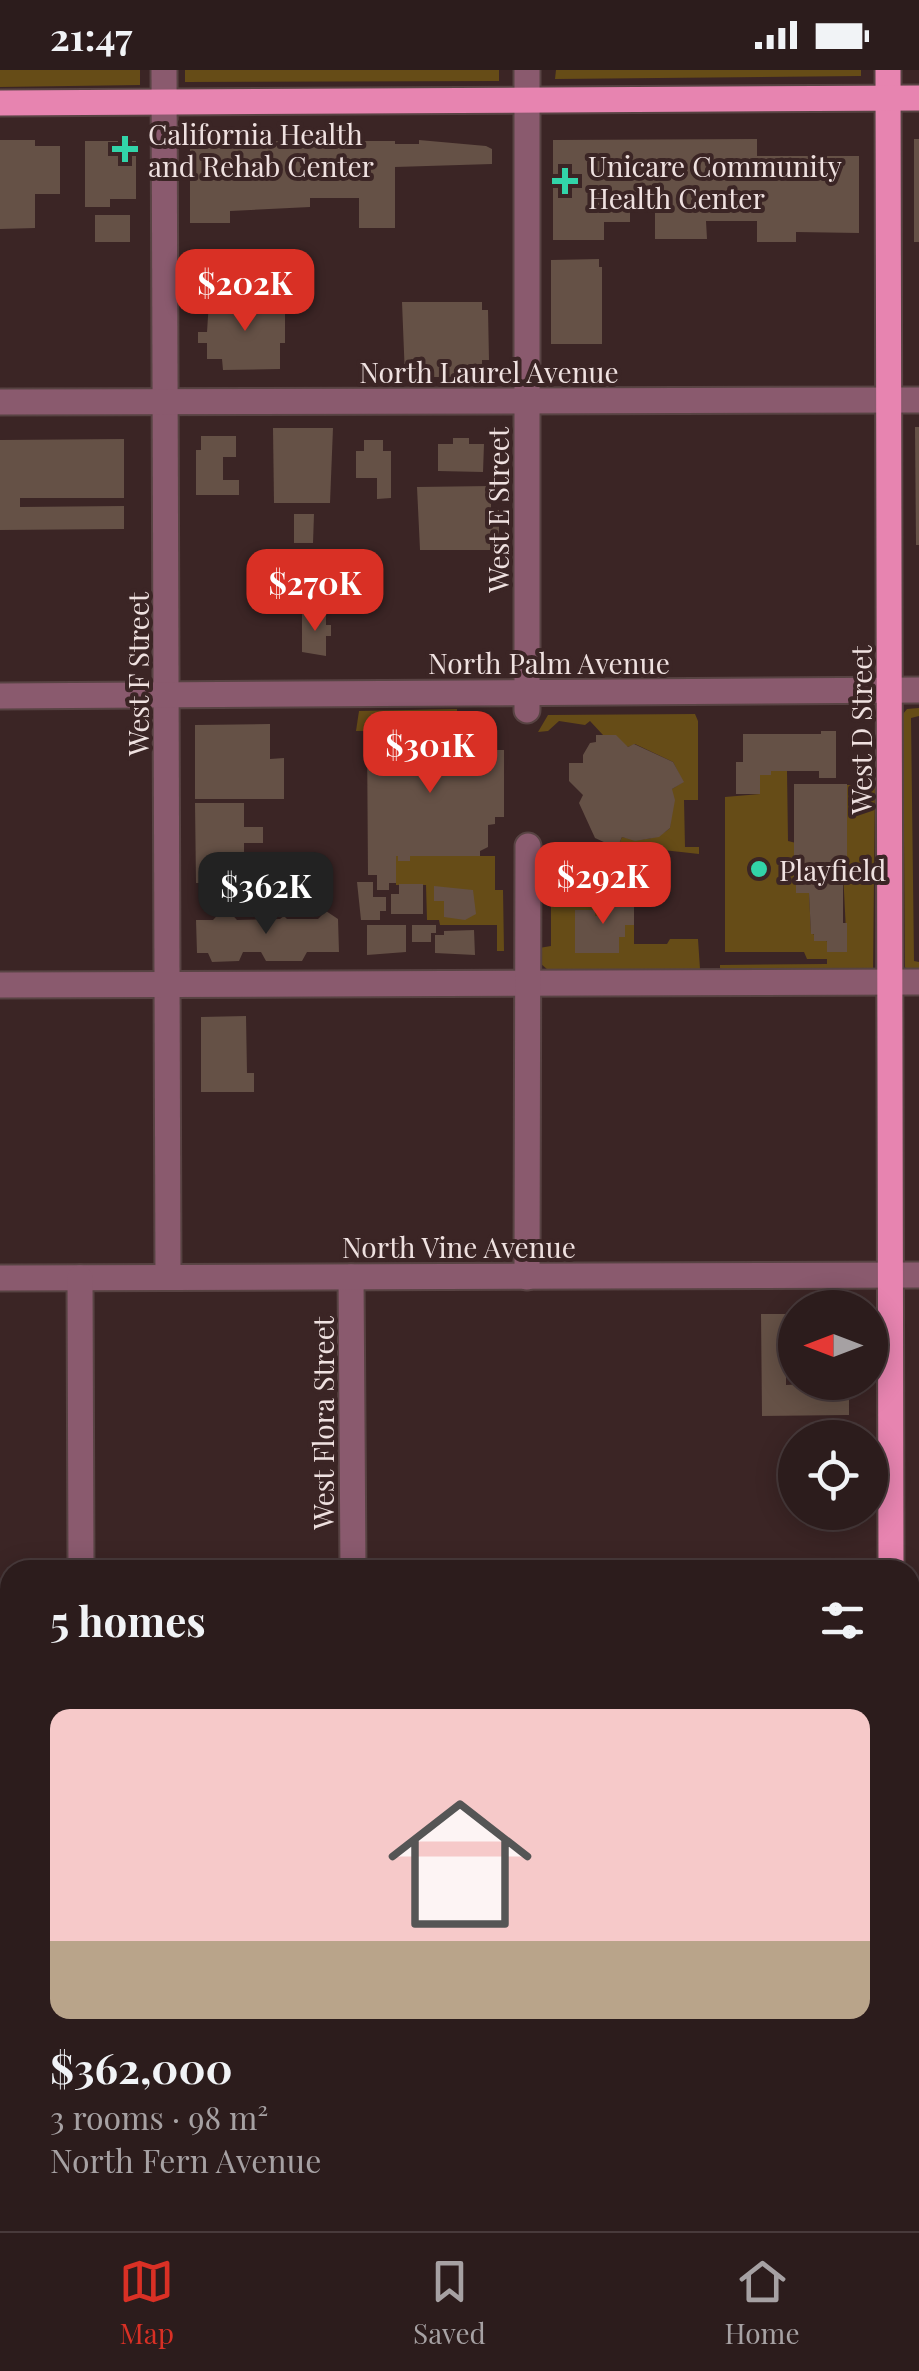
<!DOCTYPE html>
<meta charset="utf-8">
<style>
body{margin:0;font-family:"Playfair Display",serif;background:#382929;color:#f1f3f6;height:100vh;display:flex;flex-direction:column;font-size:38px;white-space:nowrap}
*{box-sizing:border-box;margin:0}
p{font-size:32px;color:#a6a1a3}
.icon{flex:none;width:55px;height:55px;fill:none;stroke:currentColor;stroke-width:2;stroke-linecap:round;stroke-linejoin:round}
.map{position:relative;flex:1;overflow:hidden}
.drawer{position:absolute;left:0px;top:1490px;width:920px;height:672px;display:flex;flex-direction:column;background:#2c1c1c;border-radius:30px 30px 0 0;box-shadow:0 5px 25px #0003,0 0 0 2px #483a3b}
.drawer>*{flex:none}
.needle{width:65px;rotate:270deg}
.controls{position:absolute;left:778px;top:1220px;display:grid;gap:20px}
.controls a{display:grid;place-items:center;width:110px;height:110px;border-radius:50%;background:#2c1c1c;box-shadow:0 5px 25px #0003,0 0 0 2px #483a3b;font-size:50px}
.price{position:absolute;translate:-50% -85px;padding:0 22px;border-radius:20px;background:#d93025;color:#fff;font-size:32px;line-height:65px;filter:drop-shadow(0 2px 5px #0008)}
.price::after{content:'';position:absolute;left:50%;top:60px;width:30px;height:22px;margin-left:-15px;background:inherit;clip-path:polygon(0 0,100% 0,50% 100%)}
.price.selected{background:#222;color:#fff}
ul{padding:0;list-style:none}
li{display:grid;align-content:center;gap:20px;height:530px;padding:0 50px}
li+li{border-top:2px solid #483a3b}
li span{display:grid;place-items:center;height:310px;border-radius:20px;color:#555}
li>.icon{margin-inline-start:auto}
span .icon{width:180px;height:180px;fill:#fffc;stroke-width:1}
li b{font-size:42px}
h2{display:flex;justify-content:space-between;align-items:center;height:120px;padding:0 50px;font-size:42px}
.status{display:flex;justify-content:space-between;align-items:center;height:70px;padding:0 50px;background:#2c1c1c;direction:ltr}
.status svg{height:28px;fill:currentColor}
.dock{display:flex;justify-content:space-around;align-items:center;height:140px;border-top:2px solid #483a3b;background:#2c1c1c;font-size:28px;color:#a6a1a3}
.dock a{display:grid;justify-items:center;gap:5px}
.dock .selected{color:#d93025}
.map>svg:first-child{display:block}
.green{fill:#664c17}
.building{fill:#655146}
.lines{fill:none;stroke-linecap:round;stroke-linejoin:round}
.minor-casing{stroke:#584343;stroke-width:29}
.major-casing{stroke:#584343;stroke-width:29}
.minor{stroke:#8a5a6e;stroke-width:25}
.major{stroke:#e784b0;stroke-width:25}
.poi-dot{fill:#32d4a9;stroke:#3b2525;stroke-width:4}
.labels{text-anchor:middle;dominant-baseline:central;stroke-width:8;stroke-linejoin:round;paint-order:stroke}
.poi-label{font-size:28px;fill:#efe1e0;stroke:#3b2525;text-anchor:start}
.street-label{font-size:28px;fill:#efe1e0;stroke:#3b2525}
</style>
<div class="status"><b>21:47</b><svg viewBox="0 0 49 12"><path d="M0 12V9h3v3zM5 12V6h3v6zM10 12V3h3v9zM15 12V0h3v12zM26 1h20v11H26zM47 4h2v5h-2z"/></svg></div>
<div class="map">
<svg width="919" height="2161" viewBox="0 0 919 2161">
<rect width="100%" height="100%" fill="#3b2525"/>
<!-- green -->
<g class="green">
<polygon points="0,0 140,0 140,15 0,17"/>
<polygon points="185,0 499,0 499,11 185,12"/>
<polygon points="556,0 861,0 861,6 555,9"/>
<polygon points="919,638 919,646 911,648 914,891 919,892 919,901 907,901 905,897 903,644 907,639"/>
<polygon points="457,639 457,660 356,661 359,641"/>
<path d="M695,644L698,651V730H684L685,777H699V784L654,779L616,781L622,767C639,771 655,771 670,758L672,719L683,712L673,692L635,674L628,677L603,665L590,651L585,655L559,651L548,661L538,662L548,645Z"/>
<polygon points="771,701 787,701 788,771 796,773 794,810 796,811 797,823 809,823 811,863 847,882 843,801 847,800 847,715 875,715 873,902 728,901 720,898 720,895 827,894 827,889 807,889 804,882 725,882 725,727 760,724 760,705"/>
<polygon points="396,786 398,786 399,791 409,791 410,786 495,786 495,820 503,820 504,881 497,881 497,855 440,855 439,850 427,850 426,815 396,815"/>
<polygon points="573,787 616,797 644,794 653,797 654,829 634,830 634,874 667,874 670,869 698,869 700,899 548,900 540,893 539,878 551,876 551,804 541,803 540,798 552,789"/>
<polygon points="867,2152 867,2161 378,2161 378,2152"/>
</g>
<!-- building -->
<g class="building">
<polygon points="757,69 757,86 859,86 859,163 796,162 796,172 757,172 757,151 706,151 707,169 655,169 655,135 630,136 630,152 604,152 604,170 553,170 553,70"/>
<rect x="914" y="69" width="5" height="103"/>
<polygon points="0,70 35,70 35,76 60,76 60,124 35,124 35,158 0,159"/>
<polygon points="419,70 486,76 492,79 492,94 395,97 395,158 359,158 359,128 310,128 310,137 230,141 230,153 190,153 190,71 395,71 395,74 419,74"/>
<polygon points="85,71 136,71 136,129 110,129 110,137 85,137"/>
<rect x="95" y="145" width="35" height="27"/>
<polygon points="599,189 599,197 602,197 602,274 551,274 551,190"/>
<polygon points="209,231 285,231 285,273 280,273 280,299 223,300 222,289 207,289 207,273 198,273 198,262 207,262"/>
<polygon points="402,232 482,232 482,240 488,240 489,290 482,290 482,307 405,307"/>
<polygon points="915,357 919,357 919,475 916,475"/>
<polygon points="273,358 333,358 330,433 274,433"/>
<polygon points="201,366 236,366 236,387 223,387 223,410 239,410 239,425 196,425 196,380 201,380"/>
<polygon points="453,368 469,368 469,374 484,374 483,402 438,401 438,374 453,374"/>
<polygon points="124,369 124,428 20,428 20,437 124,436 124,459 0,460 0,370"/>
<polygon points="364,370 383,370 383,381 391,381 391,428 377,429 377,408 356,408 356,381 364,381"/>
<polygon points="491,416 491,440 499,440 499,480 420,480 417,417"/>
<polygon points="294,444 314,444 313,473 294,473"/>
<polygon points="302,544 326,544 326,555 331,555 331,566 326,566 326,586 302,582"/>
<polygon points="270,654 270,689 284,688 284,729 195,729 195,655"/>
<polygon points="493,660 493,680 504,680 504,747 495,747 495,754 488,755 488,777 480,781 480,786 410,786 410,791 398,791 398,786 396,786 396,813 389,813 389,820 377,820 377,805 368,805 367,662"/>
<polygon points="821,661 836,661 836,708 819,708 819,701 771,701 771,705 760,705 760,724 736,724 736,692 743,692 743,664 821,664"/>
<polygon points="596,665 616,665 628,677 634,674 673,692 684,712 672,719 675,730 670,758 659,767 635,771 622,767 617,778 595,768 579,733 583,725 569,711 569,693 583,693 583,685 590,673 596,672"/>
<polygon points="794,714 847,714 847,801 843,801 843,853 847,853 847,882 827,882 827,871 814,871 814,864 811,864 809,823 796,823 796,811 794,811"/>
<polygon points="195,733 244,733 244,757 263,757 263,773 244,773 244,813 196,813"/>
<polygon points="631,797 653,797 654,829 632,829"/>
<polygon points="357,812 373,812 373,827 386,827 386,841 380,841 380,850 361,850"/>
<polygon points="399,814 423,814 423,844 391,844 391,824 399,824"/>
<polygon points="434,816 473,820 476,844 465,850 444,847 444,831 434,831"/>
<polygon points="602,831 634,831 634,855 625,855 625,867 619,867 619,883 575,883 575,840 595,840 595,846 602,846"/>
<polygon points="225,837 237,850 280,849 284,846 287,849 318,849 326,841 338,849 339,882 307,882 302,891 266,891 261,882 243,882 239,891 212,892 208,883 197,883 196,850 213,850"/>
<polygon points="367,855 406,855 406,882 367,885"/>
<polygon points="412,855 436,855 436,863 431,863 431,872 412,872"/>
<polygon points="474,860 475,885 435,883 435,865 444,865 444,861"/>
<polygon points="246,946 247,1003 254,1003 254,1022 201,1022 201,947"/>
<polygon points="761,1244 795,1244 795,1279 786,1279 786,1315 849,1312 849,1345 762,1346"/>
</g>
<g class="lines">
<!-- minor casing -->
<g class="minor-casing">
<g id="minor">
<polyline points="164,0 168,1207"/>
<polyline points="0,332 919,330"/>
<polyline points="0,626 919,620"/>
<polyline points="527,640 527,0"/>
<polyline points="0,915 919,912"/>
<polyline points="351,1207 353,1500"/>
<polyline points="527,1207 528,776"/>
<polyline points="0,1208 919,1205"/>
<polyline points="80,1208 81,1500"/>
<polyline points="96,2152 98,2161"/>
<polyline points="355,2152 355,2161"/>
</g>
</g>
<!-- major casing -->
<g class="major-casing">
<g id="major">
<polyline points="888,0 891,1500"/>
<polyline points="0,33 919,28"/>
<polyline points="895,2152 896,2161"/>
</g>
</g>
<!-- minor -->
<use href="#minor" class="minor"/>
<!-- major -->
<use href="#major" class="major"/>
</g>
<!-- markers -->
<g class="poi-dot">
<path d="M120 64h10v10h10v10h-10v10h-10v-10h-10v-10h10z"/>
<path d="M560 96h10v10h10v10h-10v10h-10v-10h-10v-10h10z"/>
<circle cx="759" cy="799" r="10"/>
</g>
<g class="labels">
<!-- poi labels -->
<g class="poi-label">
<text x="148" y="63">California Health<tspan x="148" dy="32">and Rehab Center</tspan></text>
<text x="588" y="95">Unicare Community<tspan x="588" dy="32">Health Center</tspan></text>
<text x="779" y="799">Playfield</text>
</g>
<!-- street labels -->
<g class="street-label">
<text x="489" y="301">North Laurel Avenue</text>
<text transform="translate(497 440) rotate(-90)">West E Street</text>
<text x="549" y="592">North Palm Avenue</text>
<text transform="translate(137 604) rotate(-90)">West F Street</text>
<text transform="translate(860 660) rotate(-90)">West D Street</text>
<text x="459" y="1176">North Vine Avenue</text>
<text transform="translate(322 1353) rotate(-90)">West Flora Street</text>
</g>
</g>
</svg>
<div class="controls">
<a><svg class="needle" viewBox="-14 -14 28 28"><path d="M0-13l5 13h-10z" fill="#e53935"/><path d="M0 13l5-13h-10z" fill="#a6a1a3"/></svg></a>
<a><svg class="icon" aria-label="locate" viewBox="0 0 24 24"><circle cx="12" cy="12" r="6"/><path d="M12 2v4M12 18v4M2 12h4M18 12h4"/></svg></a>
</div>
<b class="price" style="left:245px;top:264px">$202K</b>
<b class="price" style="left:315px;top:564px">$270K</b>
<b class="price" style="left:430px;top:726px">$301K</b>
<b class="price" style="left:603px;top:857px">$292K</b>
<b class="price selected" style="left:266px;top:867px">$362K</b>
<section class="drawer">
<h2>5 homes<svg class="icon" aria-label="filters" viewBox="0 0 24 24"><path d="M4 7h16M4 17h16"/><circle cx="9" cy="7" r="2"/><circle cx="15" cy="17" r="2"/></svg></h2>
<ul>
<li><span style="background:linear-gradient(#f6c9c9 75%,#b9a48a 0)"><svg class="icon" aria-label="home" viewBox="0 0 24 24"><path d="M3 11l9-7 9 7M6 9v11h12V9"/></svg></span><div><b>$362,000</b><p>3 rooms · 98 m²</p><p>North Fern Avenue</p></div></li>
</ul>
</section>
</div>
<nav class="dock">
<a class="selected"><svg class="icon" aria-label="map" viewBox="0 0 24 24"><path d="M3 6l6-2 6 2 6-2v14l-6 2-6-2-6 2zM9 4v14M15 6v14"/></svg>Map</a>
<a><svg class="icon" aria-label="saved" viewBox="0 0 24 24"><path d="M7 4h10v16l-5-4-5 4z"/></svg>Saved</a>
<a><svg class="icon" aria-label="home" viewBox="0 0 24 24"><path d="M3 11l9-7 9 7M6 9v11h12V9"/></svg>Home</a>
</nav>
